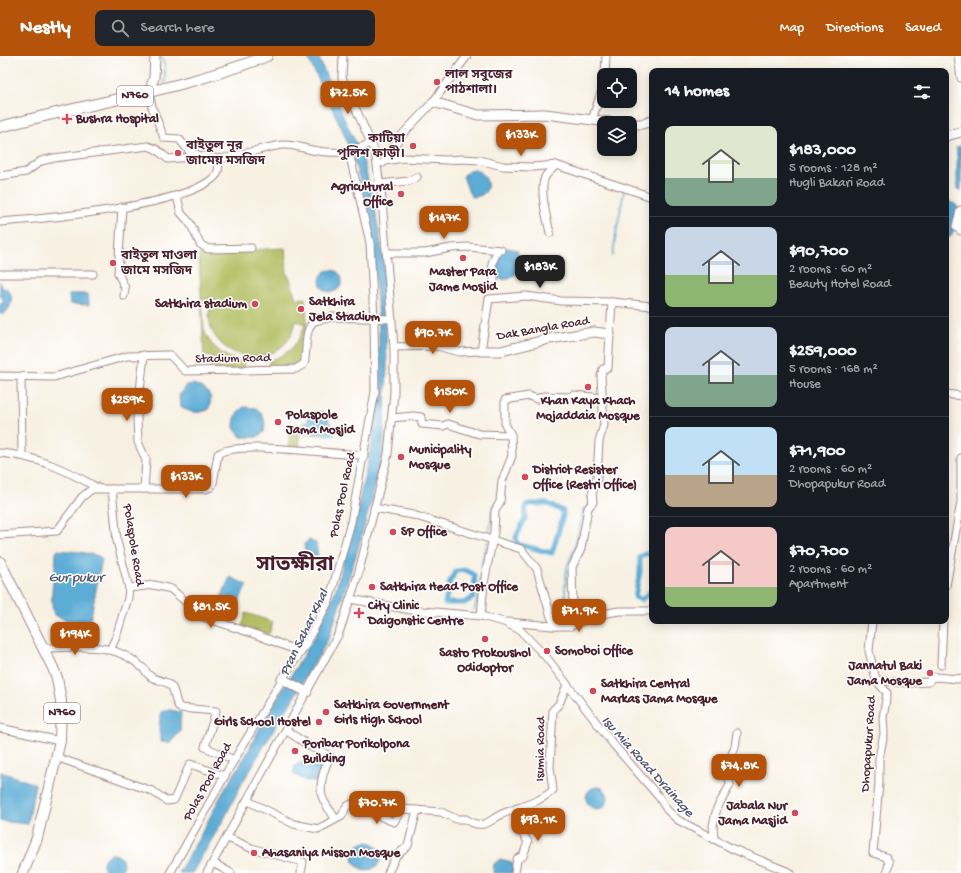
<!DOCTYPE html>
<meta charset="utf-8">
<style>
body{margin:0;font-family:"Gochi Hand","Noto Sans Bengali",sans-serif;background:#20242c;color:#f1f3f6;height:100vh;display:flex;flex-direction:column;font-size:15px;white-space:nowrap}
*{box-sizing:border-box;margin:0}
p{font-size:13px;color:#9ea1a6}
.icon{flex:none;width:22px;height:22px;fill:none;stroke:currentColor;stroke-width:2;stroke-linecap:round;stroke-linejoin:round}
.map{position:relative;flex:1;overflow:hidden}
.sheet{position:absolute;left:649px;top:12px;width:300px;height:556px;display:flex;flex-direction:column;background:#171b24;border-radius:8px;box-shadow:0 2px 10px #0003}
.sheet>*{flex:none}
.fabs{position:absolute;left:597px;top:12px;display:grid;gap:8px}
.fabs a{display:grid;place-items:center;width:40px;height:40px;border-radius:8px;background:#171b24;box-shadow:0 2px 10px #0003;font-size:20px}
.price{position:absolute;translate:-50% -34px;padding:0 9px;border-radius:8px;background:#b45309;color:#fff;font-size:13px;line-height:26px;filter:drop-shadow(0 1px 2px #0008)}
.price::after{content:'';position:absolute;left:50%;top:24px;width:12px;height:9px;margin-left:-6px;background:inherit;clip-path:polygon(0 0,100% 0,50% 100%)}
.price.current{background:#222;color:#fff}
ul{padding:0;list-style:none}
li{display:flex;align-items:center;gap:12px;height:100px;padding:0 16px}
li+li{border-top:1px solid #363941}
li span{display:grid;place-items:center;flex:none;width:112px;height:80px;border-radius:8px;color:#555}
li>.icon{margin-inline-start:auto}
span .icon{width:48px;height:48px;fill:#fffc;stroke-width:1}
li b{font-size:17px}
h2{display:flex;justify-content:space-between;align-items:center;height:48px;padding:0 16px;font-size:17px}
header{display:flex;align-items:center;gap:24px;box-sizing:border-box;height:56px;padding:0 20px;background:#b45309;color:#fff}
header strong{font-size:19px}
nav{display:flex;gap:22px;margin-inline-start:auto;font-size:14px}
.search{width:280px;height:36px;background:#20242c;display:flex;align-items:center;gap:10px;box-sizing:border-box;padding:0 14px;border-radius:8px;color:#9ea1a6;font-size:15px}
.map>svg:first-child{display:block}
.green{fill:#b1bd5f;stroke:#7e6e45;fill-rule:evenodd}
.water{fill:#5cacd6;stroke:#536680}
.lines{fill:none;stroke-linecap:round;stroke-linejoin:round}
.stream{stroke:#5cacd6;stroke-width:1.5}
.canal{stroke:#5cacd6;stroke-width:5}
.minor-casing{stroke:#a18887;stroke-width:9}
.major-casing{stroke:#a18887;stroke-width:11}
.highway-casing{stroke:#a18887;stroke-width:12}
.minor{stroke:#fff;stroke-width:7}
.major{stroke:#fff;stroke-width:9}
.highway{stroke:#fff;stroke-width:10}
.poi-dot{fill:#d1495b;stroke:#fff;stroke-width:1.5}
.labels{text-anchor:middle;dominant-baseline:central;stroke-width:3;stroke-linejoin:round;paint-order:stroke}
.shield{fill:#fff;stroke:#80626b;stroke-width:1}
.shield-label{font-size:12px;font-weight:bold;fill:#4a1f2b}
.poi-label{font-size:13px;font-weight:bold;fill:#4a1f2b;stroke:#fff;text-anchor:start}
.street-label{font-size:13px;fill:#4a1f2b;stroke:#fff}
.water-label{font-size:14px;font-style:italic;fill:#51576f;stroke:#fff}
.town-label{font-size:21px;font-weight:bold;fill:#4a1f2b;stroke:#fff}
</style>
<header>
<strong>Nestly</strong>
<div class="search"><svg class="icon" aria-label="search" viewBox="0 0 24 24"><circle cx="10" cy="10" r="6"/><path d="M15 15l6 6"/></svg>Search here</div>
<nav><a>Map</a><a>Directions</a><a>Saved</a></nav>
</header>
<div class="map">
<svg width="961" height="817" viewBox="0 0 961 817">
<rect width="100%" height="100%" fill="#fff"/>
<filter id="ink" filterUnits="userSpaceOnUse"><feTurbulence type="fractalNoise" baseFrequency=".025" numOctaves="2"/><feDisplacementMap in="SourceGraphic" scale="8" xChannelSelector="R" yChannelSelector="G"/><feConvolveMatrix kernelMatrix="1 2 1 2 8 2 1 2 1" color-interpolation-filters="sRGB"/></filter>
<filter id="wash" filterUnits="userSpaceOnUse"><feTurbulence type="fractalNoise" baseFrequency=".012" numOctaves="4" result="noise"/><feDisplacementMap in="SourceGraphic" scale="16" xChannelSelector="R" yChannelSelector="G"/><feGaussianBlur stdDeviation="0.9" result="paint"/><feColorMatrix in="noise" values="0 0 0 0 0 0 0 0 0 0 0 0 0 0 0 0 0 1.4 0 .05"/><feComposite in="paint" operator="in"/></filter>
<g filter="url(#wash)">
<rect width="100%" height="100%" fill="#f8f1e3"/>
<!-- green -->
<g class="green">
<path d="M285,192L287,218L290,223L296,243L305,242L307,265L302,307L270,312L211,314L212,301L204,300L199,197ZM204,243H208L211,245C195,304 284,324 296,265L305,268C299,289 288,298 269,305V311H243L244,305C227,305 208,289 204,273C203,265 203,256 202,247Z"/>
<polygon points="288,369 298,369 300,391 290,392"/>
<polygon points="246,557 273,566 269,578 242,570"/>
</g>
<!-- water -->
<g class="water">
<polygon points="307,0 318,0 346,67 362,99 375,153 384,206 387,310 383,396 377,424 358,493 329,582 292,645 273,675 241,729 224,763 192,817 178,817 198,784 223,736 245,701 264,664 315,580 335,536 356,461 376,365 379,325 379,271 371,164 355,108 343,75"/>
<path d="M961,90V135L958,133C955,119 959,105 956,91Z"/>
<path d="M475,113C491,120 493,141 472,141L469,137L463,120L470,114Z"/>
<polygon points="946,144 955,148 958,152 953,177 950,181 946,181"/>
<path d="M508,192L517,194C523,210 516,229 497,222V203L501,194Z"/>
<circle cx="331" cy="225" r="11"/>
<path d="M0,225L2,233L6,232C15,239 12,251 4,258H0V248H3V241L0,240Z"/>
<polygon points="70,238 88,238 89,249 70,248 69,240"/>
<path d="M193,328C207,333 215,338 208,354C197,358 188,357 180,349L179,340L187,329Z"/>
<path d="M244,351L256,352C264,359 266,365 264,376L257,381H241L234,372C234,362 236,356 244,351Z"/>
<polygon points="308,356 325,356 335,379 301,378 301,369 308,365"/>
<polygon points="309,484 316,487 318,501 312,507 306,506 304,488"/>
<path d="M58,494L80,496L99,500L102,503L90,565L67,564L54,559C48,538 56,518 56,497Z"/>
<polygon points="230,521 247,529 233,558 217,551"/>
<polygon points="170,654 181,656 180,675 171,686 161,686 159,673 161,656"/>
<polygon points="300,706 312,707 321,713 321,718 316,726 306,725 293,718 295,710"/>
<polygon points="1,716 35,728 28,768 0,765"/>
<circle cx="597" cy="742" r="11"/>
<circle cx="367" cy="800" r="14"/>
<circle cx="113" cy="808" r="10"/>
<polygon points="500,803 512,806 515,817 493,817 494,808"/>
</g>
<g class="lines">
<!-- stream -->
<g class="stream">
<polyline points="161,0 165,10 165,27"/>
<polyline points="384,133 385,141"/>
<path d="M613,200C615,177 621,156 624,134"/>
<polyline points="281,396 291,397"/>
<polyline points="365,401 369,401"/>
<polyline points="489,480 492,450 496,448"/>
<polyline points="474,554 479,539 483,501 488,485"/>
<polyline points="568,566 565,534 567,511 575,491 584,452"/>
</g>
<!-- canal -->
<g class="canal">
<polygon points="529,448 548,448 563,455 563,460 552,497 517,488 516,481 525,463 526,449"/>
<polyline points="652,498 645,498 640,501 640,516 635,541 641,544 652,535"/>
<polygon points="466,514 474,519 475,530 473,542 464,547 445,547 450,525 456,515"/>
</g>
</g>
</g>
<g filter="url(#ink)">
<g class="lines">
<!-- minor casing -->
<g class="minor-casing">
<g id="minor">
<polyline points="958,0 961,22"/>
<polyline points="605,19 606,0"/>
<polyline points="149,36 152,51 164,82 179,83 190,96 199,99"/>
<polyline points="592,64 604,28"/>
<path d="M219,103C240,100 261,92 282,89C294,88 301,92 312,94C336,99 350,96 372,87"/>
<polyline points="385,105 403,102 446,104 463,103 479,104 503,110 533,111 556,109 652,141"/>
<polyline points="383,107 400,81 433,46 467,0"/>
<path d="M0,120L26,116L41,105L54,102L148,90L156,93L168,103L203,100L219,103C219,108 219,114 217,118C194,150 41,163 0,166"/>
<polyline points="380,128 409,125 417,121"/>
<polyline points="177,140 181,157 190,167 200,188 208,193 251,192"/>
<polyline points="122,151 118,217 125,232 124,240"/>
<path d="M550,177C547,163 539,134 545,121C547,117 553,113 556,109"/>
<polyline points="387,197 425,197 451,192 468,191 501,194"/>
<polyline points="0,218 93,218"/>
<polyline points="494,224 492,207 498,194"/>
<polyline points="394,291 437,290 459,296 481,295 489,243 526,240 561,245 612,246 652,250"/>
<path d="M0,320L54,321L127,300L170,299L185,315L296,313L304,308C308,294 303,276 314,265L332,261L392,263"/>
<polyline points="21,321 22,399"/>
<polyline points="946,338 961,340"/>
<polyline points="392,362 413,360 421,361 422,368 443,370 448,368 479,378 511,379"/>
<path d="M0,397C37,400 66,414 98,432"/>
<polyline points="144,433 146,404 138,386 137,362 144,299"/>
<polyline points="374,452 413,459 521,493 537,513 551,561 556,570"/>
<path d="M0,479L57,475L82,441L92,433H206L211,431L213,427L218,398C236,384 335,399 364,399"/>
<polyline points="946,530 961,446 961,402"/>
<polyline points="129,532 154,529 171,533 203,561 257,579 301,596"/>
<polyline points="350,543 411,554 481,560 504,566 520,574 546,601 613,688 659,741 667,754 678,764 733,793 791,817"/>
<polyline points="481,560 484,527 494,476 495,455 500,446 502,425 512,400 511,379 505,368 505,344 529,340 537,343 544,340 569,341 573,339 603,342"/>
<polyline points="872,565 869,595 876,624 887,637 883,662 884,678 879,702 879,727 873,797 886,801 889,806 887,817"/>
<polyline points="508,566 552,570 571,570 596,559 619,555 652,555"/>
<polyline points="571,570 573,551 572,511 581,493 588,452 593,446 592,438 597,422 599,385 604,369 601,320 603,313 608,312 612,246"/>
<path d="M43,592C80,592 113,584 143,612C146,614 146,617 149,619C154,625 165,623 171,630C176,636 174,646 180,652L216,655L205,691L234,704"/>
<polyline points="110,594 116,581 128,542 129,532 117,485 112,433"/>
<polyline points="941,609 943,565"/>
<polyline points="876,624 908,627 929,626 931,622 935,621 958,623 961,622"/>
<polyline points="0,672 60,685"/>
<path d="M287,675L311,691L330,700C324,713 316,733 325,747C328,753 333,757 335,763"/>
<polyline points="56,701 152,735 167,745 174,744 190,708 225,720"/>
<path d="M248,745L294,768L318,773L342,760L346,751L351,748L394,766L402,753L441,756L456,763H466C471,767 478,769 484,768C491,766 495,761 502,758C519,751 539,747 553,734L550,711L553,654L559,648L567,629"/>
<polyline points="228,782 251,792 303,806 301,817"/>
<polyline points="714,783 713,769 717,752 730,729 728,716 731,707 730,703 735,691 737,677"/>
<polyline points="213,807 231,817"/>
<polyline points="170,817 228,714 286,617 301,596 329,545 351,466 375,336 374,263 370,187 349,96"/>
<polyline points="207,817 339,577 358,519 388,398 394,336 394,291 382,144 375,96 342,22 343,0"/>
<polyline points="388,817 396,800 408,790 417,754"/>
<polyline points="515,817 517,803 523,800 528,786 517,768 517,752"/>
</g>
</g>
<!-- major casing -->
<g class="major-casing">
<g id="major">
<polyline points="149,36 154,22 155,0"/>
<polyline points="433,46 478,59 545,58 617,67"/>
<polyline points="630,68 642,68 652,65"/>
<polyline points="946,80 961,76"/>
<polyline points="961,155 957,170 961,174"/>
<polyline points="481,295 501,295 549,283 594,276 610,278"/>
<polyline points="282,623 307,636"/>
</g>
</g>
<!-- highway casing -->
<g class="highway-casing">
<g id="highway">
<path d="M0,71C89,47 181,34 267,0"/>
<polyline points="0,506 53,612 57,622 61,645 60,685 37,782 23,817"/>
</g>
</g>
<!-- minor -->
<use href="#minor" class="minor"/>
<!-- major -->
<use href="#major" class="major"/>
<!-- highway -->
<use href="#highway" class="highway"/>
</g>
</g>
<!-- markers -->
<g class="poi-dot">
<circle cx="437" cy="26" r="4"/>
<path d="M65 57h4v4h4v4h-4v4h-4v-4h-4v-4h4z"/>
<circle cx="413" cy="90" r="4"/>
<circle cx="178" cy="97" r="4"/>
<circle cx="401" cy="138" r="4"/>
<circle cx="463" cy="202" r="4"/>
<circle cx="113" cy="207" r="4"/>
<circle cx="255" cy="248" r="4"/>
<circle cx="301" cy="253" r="4"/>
<circle cx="588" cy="331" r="4"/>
<circle cx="278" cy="366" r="4"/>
<circle cx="401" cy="401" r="4"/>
<circle cx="525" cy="421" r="4"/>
<circle cx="393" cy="476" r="4"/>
<circle cx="372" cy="531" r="4"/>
<path d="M357 551h4v4h4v4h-4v4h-4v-4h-4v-4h4z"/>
<circle cx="485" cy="583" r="4"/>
<circle cx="547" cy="595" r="4"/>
<circle cx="930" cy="617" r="4"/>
<circle cx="593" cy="635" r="4"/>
<circle cx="326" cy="656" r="4"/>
<circle cx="319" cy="666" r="4"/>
<circle cx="295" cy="695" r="4"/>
<circle cx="795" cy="757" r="4"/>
<circle cx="254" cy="797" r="4"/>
</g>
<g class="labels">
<!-- shield labels -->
<g class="shield">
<rect x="117" y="30" width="36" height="20" rx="3"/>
<rect x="44" y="647" width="36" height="20" rx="3"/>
</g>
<g class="shield-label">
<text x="135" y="40">N760</text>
<text x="62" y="657">N760</text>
</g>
<!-- poi labels -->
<g class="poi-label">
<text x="445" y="19">লাল সবুজের<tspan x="445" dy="15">পাঠশালা।</tspan></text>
<text x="76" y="63">Bushra Hospital</text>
<text x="405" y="83" text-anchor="end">কাটিয়া<tspan x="405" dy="15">পুলিশ ফাড়ী।</tspan></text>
<text x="186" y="90">বাইতুল নূর<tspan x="186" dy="15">জামেয় মসজিদ</tspan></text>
<text x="393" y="131" text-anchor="end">Agricultural<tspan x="393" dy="15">Office</tspan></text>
<text x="121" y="200">বাইতুল মাওলা<tspan x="121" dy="15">জামে মসজিদ</tspan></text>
<text x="463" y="216" text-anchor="middle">Master Para<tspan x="463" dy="15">Jame Mosjid</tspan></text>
<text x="309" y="246">Satkhira<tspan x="309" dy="15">Jela Stadium</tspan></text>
<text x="247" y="248" text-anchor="end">Satkhira stadium</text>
<text x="588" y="345" text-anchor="middle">Khan Kaya Khach<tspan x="588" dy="15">Mojaddaia Mosque</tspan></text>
<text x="286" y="359">Polaspole<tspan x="286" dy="15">Jama Mosjid</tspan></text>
<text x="409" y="394">Municipality<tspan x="409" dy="15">Mosque</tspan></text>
<text x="533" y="414">District Resister<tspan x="533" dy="15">Office (Restri Office)</tspan></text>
<text x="401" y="476">SP Office</text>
<text x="380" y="531">Satkhira Head Post Office</text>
<text x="368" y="550">City Clinic<tspan x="368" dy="15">Daigonstic Centre</tspan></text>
<text x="555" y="595">Somoboi Office</text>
<text x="485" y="597" text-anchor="middle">Sasto Prokoushol<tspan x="485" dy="15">Odidoptor</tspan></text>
<text x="922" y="610" text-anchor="end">Jannatul Baki<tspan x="922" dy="15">Jama Mosque</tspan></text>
<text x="601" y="628">Satkhira Central<tspan x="601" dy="15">Markas Jama Mosque</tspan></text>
<text x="334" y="649">Satkhira Government<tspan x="334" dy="15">Girls High School</tspan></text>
<text x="311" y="666" text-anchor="end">Girls School Hostel</text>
<text x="303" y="688">Poribar Porikolpona<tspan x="303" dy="15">Building</tspan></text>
<text x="787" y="750" text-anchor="end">Jabala Nur<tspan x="787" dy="15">Jama Masjid</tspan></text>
<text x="262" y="797">Ahasaniya Misson Mosque</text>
</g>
<!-- street labels -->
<g class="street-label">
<text transform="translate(543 273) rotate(-10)">Dak Bangla Road</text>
<text transform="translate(233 303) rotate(-1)">Stadium Road</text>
<text transform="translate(343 439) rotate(-78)">Polas Pool Road</text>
<text transform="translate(133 489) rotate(81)">Polaspole Road</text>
<text transform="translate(869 688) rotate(-86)">Dhopapukur Road</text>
<text transform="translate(541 693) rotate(-89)">Isumia Road</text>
<text transform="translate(208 726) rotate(-61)">Polas Pool Road</text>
</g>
<!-- water labels -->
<g class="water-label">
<text x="76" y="522">Gur pukur</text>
<text transform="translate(305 577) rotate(-64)">Pran Sahar Khal</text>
<text transform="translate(647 711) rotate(48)">Isu Mia Road Drainage</text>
</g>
<!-- town labels -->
<g class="town-label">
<text x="295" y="510">সাতক্ষীরা</text>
</g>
</g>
</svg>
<div class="fabs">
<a><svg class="icon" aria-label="locate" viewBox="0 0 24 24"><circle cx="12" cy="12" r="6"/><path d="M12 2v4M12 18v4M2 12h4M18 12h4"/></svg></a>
<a><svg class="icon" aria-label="layers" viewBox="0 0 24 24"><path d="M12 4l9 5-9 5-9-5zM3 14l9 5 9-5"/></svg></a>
</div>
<b class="price" style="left:348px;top:59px">$72.5K</b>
<b class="price" style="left:521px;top:101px">$133K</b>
<b class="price" style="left:444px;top:184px">$147K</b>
<b class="price current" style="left:540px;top:233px">$183K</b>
<b class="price" style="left:433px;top:299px">$90.7K</b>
<b class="price" style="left:450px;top:358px">$150K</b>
<b class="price" style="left:127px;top:366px">$259K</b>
<b class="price" style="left:186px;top:443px">$133K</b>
<b class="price" style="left:211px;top:573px">$81.5K</b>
<b class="price" style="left:579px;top:577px">$71.9K</b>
<b class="price" style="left:75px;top:600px">$194K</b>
<b class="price" style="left:739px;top:732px">$74.8K</b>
<b class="price" style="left:377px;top:769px">$70.7K</b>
<b class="price" style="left:538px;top:786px">$93.1K</b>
<section class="sheet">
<h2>14 homes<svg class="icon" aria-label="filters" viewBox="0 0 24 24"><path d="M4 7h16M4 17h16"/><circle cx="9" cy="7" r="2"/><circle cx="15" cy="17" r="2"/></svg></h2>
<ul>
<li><span style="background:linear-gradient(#dfe7d0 65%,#7fa58c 0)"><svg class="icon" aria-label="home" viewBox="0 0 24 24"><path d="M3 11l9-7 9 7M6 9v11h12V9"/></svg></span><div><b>$183,000</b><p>5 rooms · 128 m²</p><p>Hugli Bakari Road</p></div></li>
<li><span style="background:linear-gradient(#c9d6e8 60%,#8fb573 0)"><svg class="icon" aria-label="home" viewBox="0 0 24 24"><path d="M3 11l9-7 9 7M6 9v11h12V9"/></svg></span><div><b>$90,700</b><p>2 rooms · 60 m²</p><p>Beauty Hotel Road</p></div></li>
<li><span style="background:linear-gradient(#c9d6e8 60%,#7fa58c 0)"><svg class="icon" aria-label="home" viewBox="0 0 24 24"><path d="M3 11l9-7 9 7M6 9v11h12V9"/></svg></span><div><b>$259,000</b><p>5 rooms · 168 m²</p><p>House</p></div></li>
<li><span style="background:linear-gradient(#bfe0f5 60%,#b9a48a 0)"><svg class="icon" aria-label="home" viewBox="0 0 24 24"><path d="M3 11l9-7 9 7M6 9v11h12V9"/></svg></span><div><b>$71,900</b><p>2 rooms · 60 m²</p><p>Dhopapukur Road</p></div></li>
<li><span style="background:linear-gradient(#f6c9c9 75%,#8fb573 0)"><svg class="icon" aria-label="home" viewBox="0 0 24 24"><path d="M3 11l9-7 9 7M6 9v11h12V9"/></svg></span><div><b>$70,700</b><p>2 rooms · 60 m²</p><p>Apartment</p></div></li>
</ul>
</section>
</div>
